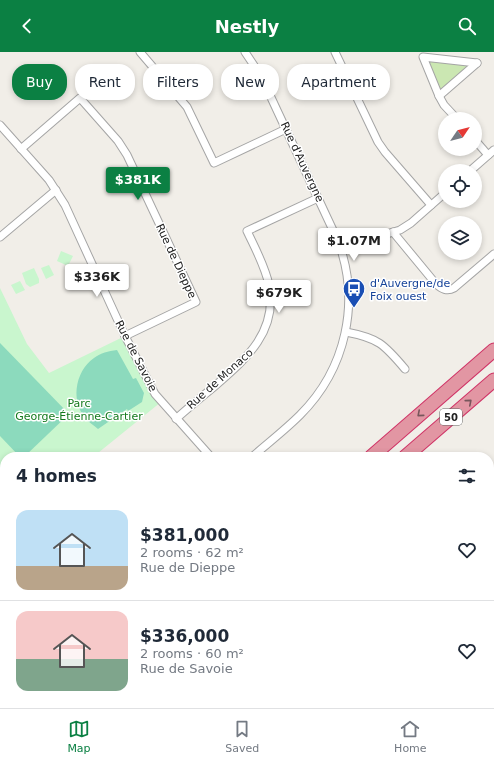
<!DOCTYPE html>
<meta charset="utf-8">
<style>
body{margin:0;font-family:"DejaVu Sans",sans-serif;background:#f2f2f3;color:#1f2937;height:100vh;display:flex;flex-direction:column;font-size:15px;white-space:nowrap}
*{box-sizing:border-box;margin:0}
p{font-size:13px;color:#747a83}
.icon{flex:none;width:22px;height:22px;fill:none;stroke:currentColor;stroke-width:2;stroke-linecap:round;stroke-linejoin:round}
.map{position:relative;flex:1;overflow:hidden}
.drawer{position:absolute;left:0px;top:400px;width:494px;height:256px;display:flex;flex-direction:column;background:#fff;border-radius:16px 16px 0 0;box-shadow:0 2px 6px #0003}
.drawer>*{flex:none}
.banner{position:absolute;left:12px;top:12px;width:470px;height:36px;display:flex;gap:8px}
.needle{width:26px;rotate:55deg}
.fabs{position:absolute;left:438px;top:60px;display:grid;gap:8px}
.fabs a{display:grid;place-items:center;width:44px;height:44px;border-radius:50%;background:#fff;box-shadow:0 2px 6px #0003;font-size:20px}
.price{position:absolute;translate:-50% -34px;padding:0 9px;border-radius:4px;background:#fff;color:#222;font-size:13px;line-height:26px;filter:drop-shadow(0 1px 2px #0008)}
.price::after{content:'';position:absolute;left:50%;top:24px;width:12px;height:9px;margin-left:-6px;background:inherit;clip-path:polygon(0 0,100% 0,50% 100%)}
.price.on{background:#0b8043;color:#fff}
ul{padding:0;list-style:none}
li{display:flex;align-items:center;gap:12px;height:100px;padding:0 16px}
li+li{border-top:1px solid #e0e1e3}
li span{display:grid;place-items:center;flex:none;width:112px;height:80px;border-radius:12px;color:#555}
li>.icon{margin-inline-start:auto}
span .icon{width:48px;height:48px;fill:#fffc;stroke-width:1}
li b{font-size:17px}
h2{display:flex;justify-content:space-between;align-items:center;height:48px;padding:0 16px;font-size:17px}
.tag{padding:0 14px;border-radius:16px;background:#fff;box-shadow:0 2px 6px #0003;font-size:14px;line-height:36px}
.tag.on{background:#0b8043;color:#fff}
header{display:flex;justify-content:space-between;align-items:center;height:52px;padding:0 16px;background:#0b8043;color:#fff;font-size:18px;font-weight:800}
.tab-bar{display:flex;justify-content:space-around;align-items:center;height:56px;border-top:1px solid #e0e1e3;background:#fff;font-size:11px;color:#747a83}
.tab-bar a{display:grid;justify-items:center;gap:2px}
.tab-bar .on{color:#0b8043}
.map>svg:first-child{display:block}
.grass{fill:#cbe7b2}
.park{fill:#c9f6ce}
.pitch{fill:#8cdabd}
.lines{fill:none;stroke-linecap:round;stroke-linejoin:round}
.minor-casing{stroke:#a5a5a5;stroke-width:9}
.motorway-casing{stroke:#d03467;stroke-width:15}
.minor{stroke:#fff;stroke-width:7}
.motorway{stroke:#e296a3;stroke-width:13}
.oneway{stroke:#78565c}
.labels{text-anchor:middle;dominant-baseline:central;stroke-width:3;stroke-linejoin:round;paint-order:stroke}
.shield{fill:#fff;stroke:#646464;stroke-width:1}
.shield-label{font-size:10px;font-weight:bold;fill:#212121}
.street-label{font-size:11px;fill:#212121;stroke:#fff}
.transit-label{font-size:11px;fill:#164399;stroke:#fff;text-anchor:start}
.park-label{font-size:11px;fill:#147a1d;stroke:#fff}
</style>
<header><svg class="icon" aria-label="back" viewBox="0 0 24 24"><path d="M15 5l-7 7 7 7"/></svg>Nestly<svg class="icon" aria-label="search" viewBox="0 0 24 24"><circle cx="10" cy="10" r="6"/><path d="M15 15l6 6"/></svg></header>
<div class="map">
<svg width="494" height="656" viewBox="0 0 494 656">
<rect width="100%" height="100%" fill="#f1eee8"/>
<!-- grass -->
<g class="grass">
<polygon points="423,5 477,11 439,44"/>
<polygon points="0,647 5,647 5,651 58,651 50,656 0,656"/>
<polygon points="125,651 173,651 170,656 118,656"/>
</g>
<!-- park -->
<g class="park">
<polygon points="61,199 73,204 68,214 57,209"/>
<polygon points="49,213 54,223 46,227 41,216"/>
<polygon points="34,216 39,227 39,231 30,235 26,232 22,221"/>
<polygon points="20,229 25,238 16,242 11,233"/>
<polygon points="0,236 27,292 49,321 125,284 161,350 93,405 80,405 78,403 75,405 5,405 5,447 2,438 0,437"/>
</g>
<!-- pitch -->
<g class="pitch">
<polygon points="0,291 69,362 24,405 20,405 0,384"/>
<path d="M117,298L133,327L136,326L144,341L142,350L128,359L127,357L98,377C95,374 91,372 88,369C70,352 74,320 94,306C101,301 108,299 117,298Z"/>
</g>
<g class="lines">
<!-- minor casing -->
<g class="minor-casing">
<g id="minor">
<polyline points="140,0 187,55 214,111 286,77"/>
<path d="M245,0L261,24L338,189C361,250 346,317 300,363C285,378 268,391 252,405"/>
<polyline points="335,0 378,90 385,100 431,153"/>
<polyline points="439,44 477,11"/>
<polyline points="457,67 444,53 439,44 423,5 477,11"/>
<polyline points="0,73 49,128 65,153 125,284 155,342 211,405"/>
<polyline points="475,88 488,103"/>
<polyline points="21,97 80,46 118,89 127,103 196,250 125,284"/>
<polyline points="470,119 494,98"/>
<path d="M393,180L436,232C442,237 447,240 454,236L494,202"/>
<polyline points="0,185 56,138"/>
<polyline points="341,196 400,178 411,171 445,141"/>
<path d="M346,280C378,286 384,292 405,317"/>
<path d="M176,367C189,355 203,344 216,333C247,306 278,279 269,233C265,214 255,196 247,179L318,146"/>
<polyline points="0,500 5,500"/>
<polyline points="489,516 494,522"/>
<polyline points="0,580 5,581"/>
<polyline points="378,656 384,651"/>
</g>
</g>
<!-- motorway casing -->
<g class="motorway-casing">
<g id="motorway">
<polyline points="371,405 494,298"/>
<polyline points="405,405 494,328"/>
<polyline points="0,644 5,644"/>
<polyline points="65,656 73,651"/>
<polyline points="105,656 112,651"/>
<polyline points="175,656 177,651"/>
</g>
</g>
<!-- minor -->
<use href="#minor" class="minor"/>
<!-- motorway -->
<use href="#motorway" class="motorway"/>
</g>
<!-- one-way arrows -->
<defs><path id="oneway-chevron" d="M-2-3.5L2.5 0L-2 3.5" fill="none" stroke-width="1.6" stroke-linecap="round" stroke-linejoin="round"/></defs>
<g class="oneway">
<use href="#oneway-chevron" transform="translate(469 350) rotate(-41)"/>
<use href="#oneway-chevron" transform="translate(420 362) rotate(139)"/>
</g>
<!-- icons -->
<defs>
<g id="bus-pin" transform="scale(1.15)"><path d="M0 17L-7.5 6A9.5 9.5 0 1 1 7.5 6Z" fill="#1a4fb4" stroke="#fff"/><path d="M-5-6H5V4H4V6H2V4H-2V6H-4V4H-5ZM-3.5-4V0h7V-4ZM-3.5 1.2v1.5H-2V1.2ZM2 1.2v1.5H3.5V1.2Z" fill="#fff"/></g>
</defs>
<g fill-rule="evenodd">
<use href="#bus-pin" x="354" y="237"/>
</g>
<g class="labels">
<!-- shield labels -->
<rect class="shield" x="440" y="357" width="22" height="16" rx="3"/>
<g class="shield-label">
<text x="451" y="365">50</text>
</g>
<!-- street labels -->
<g class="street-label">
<text transform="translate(302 110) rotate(65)">Rue d'Auvergne</text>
<text transform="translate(176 209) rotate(65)">Rue de Dieppe</text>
<text transform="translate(136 304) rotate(63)">Rue de Savoie</text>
<text transform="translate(220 327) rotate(-42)">Rue de Monaco</text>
</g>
<!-- transit labels -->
<g class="transit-label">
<text x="370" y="231">d'Auvergne/de<tspan x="370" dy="13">Foix ouest</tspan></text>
</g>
<!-- park labels -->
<g class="park-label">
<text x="79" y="351">Parc<tspan x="79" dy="13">George-Étienne-Cartier</tspan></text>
</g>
</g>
</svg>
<div class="fabs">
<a><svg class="needle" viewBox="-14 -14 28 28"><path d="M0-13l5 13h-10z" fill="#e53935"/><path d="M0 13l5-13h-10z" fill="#747a83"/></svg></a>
<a><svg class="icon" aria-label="locate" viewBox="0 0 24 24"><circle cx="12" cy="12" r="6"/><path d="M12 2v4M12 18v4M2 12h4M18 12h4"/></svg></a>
<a><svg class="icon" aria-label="layers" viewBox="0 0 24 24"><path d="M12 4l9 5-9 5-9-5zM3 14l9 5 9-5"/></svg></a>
</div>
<b class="price on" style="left:138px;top:149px">$381K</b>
<b class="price" style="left:354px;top:210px">$1.07M</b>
<b class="price" style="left:97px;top:246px">$336K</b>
<b class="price" style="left:279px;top:262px">$679K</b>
<div class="banner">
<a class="tag on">Buy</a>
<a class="tag">Rent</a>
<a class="tag">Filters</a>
<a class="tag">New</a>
<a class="tag">Apartment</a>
</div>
<section class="drawer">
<h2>4 homes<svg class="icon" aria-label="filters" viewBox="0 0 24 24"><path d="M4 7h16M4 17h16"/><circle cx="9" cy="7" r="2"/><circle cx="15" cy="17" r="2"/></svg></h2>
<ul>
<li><span style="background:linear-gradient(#bfe0f5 70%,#b9a48a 0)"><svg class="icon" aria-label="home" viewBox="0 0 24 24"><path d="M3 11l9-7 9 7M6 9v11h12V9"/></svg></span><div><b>$381,000</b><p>2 rooms · 62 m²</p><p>Rue de Dieppe</p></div><svg class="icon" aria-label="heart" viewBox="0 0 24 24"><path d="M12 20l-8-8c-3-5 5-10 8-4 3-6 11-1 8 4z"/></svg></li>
<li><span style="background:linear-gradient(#f6c9c9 60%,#7fa58c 0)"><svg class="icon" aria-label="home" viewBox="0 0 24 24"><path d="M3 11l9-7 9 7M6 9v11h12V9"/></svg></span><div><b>$336,000</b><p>2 rooms · 60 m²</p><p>Rue de Savoie</p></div><svg class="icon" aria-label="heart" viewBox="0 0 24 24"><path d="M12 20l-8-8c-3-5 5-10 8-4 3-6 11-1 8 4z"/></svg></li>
</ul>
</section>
</div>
<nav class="tab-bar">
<a class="on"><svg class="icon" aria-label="map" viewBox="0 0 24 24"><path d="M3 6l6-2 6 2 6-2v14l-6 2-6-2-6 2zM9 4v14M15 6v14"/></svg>Map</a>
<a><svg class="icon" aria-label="saved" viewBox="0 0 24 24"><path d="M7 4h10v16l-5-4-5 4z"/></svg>Saved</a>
<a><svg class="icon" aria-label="home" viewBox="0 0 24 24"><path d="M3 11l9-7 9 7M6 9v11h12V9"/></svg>Home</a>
</nav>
